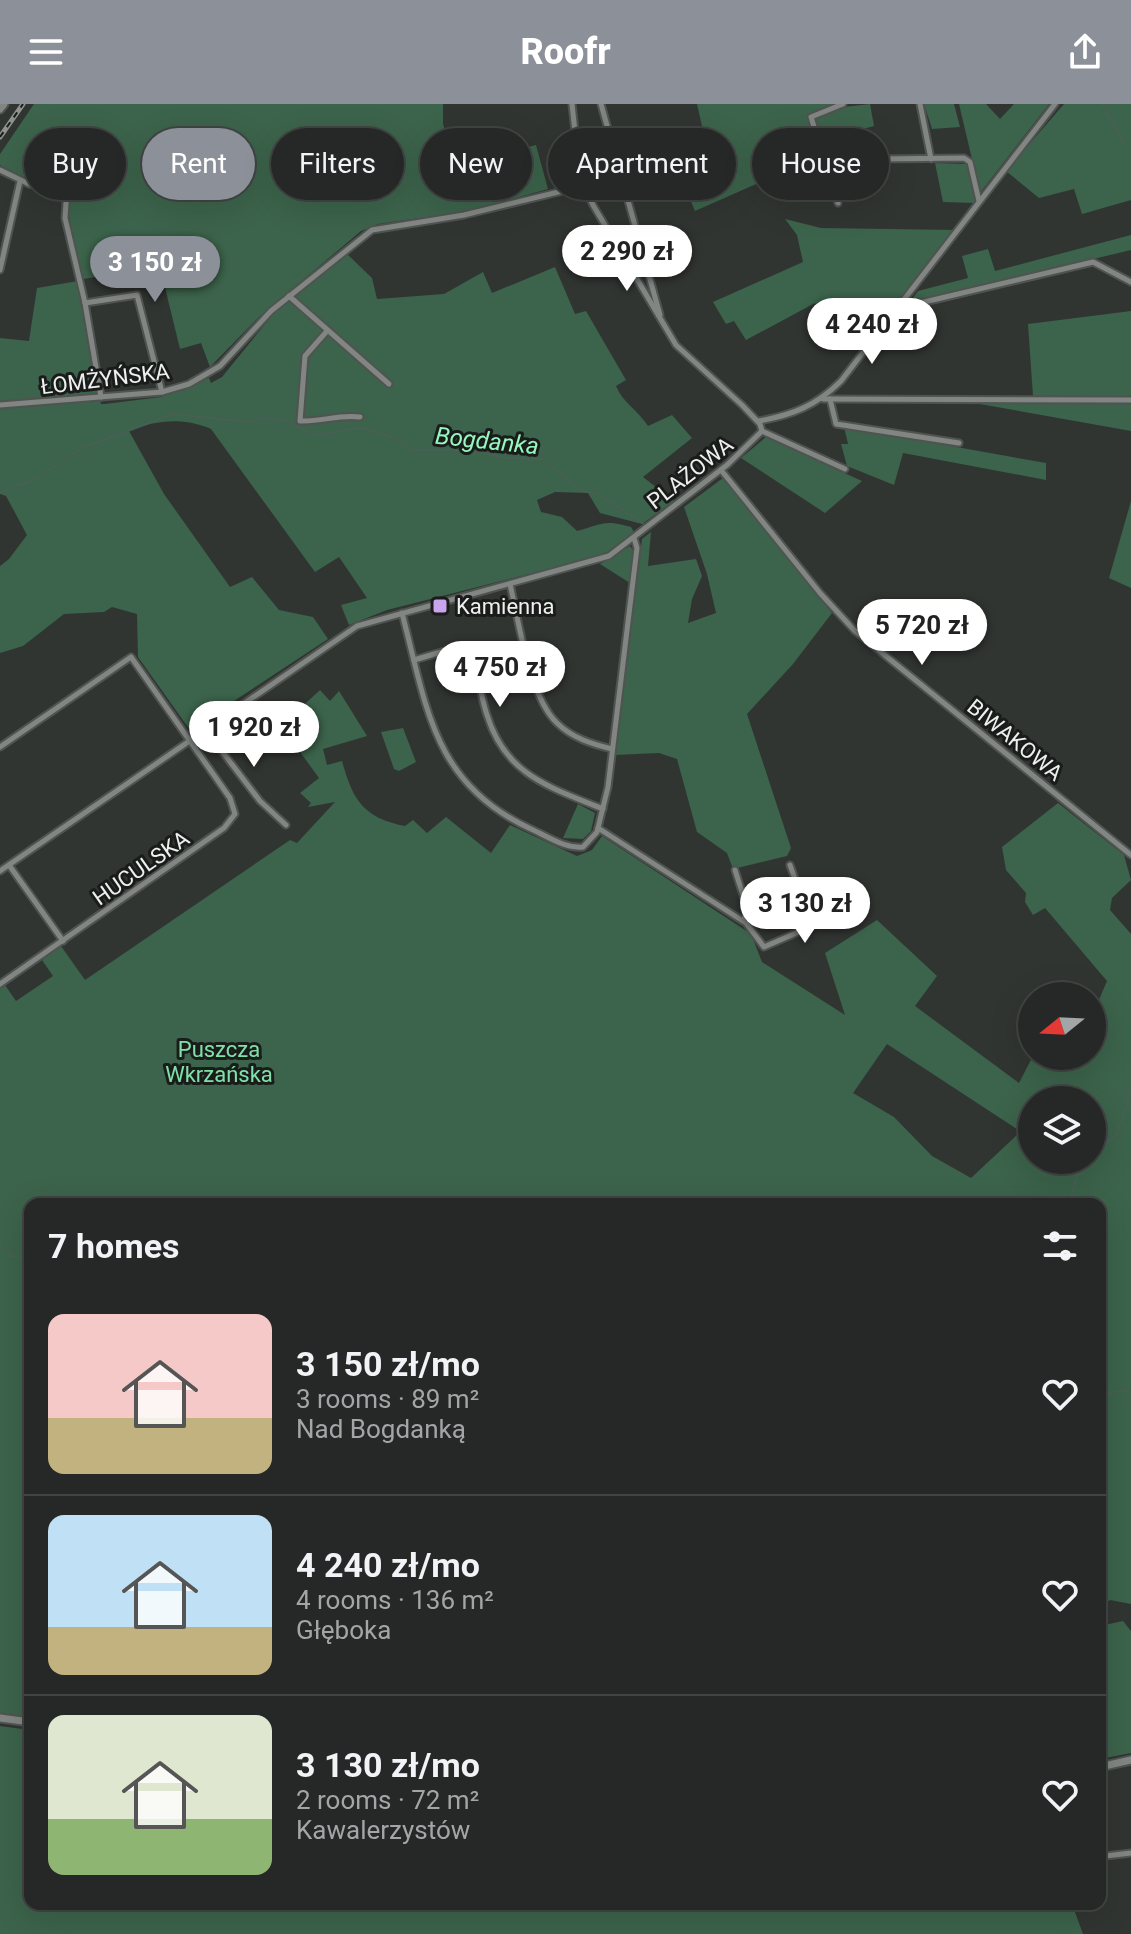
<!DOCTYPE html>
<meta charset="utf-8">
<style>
body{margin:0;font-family:Roboto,sans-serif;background:#2d302e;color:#f1f3f6;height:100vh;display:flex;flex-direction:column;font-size:30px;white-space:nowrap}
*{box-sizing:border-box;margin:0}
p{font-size:26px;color:#a3a6a7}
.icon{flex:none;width:44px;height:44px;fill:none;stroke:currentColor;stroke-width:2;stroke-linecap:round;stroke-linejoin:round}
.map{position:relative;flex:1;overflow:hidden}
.panel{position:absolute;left:24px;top:1094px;width:1082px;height:712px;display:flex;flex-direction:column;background:#252826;border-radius:16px;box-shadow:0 8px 32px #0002,0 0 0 2px #424443}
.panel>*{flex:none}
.top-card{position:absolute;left:24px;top:24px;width:1084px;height:72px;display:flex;gap:16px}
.needle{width:52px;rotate:252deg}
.buttons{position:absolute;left:1018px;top:878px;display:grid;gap:16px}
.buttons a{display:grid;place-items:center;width:88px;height:88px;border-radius:50%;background:#252826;box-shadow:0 8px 32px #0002,0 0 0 2px #424443;font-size:40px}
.price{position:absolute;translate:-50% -68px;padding:0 18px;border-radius:28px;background:#fff;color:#222;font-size:26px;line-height:52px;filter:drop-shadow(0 2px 4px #0008)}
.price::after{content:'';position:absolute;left:50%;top:48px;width:24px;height:18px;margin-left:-12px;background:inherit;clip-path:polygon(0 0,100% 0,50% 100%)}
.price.active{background:#8c9099;color:#fff}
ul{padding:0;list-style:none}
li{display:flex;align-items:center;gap:24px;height:200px;padding:0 24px}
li+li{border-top:2px solid #424443}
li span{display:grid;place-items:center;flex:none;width:224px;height:160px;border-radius:16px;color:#555}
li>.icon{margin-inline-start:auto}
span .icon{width:96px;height:96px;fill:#fffc;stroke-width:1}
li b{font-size:34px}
h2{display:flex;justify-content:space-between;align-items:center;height:96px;padding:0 24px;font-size:34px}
.chip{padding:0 28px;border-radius:36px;background:#252826;box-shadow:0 8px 32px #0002,0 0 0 2px #424443;font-size:28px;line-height:72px}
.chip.active{background:#8c9099;color:#fff}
header{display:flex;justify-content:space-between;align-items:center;height:104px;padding:0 24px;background:#8c9099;color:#fff;font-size:36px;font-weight:800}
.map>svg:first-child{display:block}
.green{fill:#3c634b;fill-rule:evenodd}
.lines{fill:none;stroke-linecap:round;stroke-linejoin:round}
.stream{stroke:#476053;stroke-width:2}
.minor-casing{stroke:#505351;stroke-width:9}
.tertiary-casing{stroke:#505351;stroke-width:11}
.minor{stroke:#818683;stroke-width:5}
.tertiary{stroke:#818683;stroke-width:7}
.rail-casing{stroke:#8f9290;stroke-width:5}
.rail{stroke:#1a1c1b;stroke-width:2;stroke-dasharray:6;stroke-linecap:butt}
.poi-dot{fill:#c9a5ee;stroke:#1a1c1b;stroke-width:3}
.labels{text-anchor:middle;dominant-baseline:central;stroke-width:6;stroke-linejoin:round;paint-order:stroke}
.street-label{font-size:22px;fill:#edf0ee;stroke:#1a1c1b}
.poi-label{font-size:22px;fill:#edf0ee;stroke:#1a1c1b;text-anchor:start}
.park-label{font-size:22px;fill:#80e1a8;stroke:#1a1c1b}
.water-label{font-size:24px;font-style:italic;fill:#97f8be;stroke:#1a1c1b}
</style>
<header><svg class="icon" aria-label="menu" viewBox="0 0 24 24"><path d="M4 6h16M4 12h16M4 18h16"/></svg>Roofr<svg class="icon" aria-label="share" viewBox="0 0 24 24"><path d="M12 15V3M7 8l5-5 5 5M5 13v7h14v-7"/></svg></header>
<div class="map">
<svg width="1131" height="1830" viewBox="0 0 1131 1830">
<rect width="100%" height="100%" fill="#313532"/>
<!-- green -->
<g class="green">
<polygon points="34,0 443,0 443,20 457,63 536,41 548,85 474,106 378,120 361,127 259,213 210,263 201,239 180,245 160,163 83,175 68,109 69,84 59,79 28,76 0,61 0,50"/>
<polygon points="697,0 842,0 844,3 870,0 874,22 822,36 819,27 760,46 767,67 818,51 834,98 775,95 765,76 695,107 681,74 711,62"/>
<polygon points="924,0 954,0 960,23 932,25"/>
<polygon points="959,0 986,0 1000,15 1014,0 1049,0 980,89"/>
<polygon points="1064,0 1131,0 1131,96 1082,110 1074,85 1039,94 1006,67"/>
<polygon points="935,59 968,60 975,99 943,98"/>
<polygon points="785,115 821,124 955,126 873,233 856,219 825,229 815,199 746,236 734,217 726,220 713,198 803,158 797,131"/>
<polygon points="1131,131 1131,146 909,199 918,187 968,174 962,152 988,145 995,167"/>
<path d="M346,149L372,174L377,195L444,190L483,168L492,189L555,163L575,210L586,207L626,276L616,282C623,299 638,306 648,322L672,311L692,334L643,373L674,397L642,420L600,409L588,389L555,388L537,396L541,408L562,413L577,427C602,420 604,415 631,423L634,428L607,448L588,455L387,506L349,521L341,501L367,494L339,453L315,468L211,325C183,313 156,316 129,327L164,390L230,483L252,473L279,506L313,513L328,535L190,626L138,553L137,510L112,503L104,508L64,510L23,542L0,549V462L9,455L27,431L6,392L0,390V234L29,237L37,184L78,177L101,300H105L161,293L209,274L211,279L222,273L274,209Z"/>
<polygon points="1131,207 1131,293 1033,292 1028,220"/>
<polygon points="963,297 1131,300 1131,327"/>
<polygon points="844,323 1046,359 1046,376 903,349 894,381 847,362 841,340 848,340"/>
<polygon points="766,333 862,377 825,409 741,354"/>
<polygon points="723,374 832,509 793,560 747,610 791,744 787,752 733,765 727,749 697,728 677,655 659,649 614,651 642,435 651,428 648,462 696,455 702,472 692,495 688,519 716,509 707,470 684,403"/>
<polygon points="1131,397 1131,484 1109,474"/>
<polygon points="630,442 633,446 630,479 600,460"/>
<path d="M320,586L330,597L339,587L367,632L323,645L327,661L342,657C353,697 364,714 405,722L413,716L427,729L446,713L491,749L510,721L577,752L592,746L602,732L751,830L762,858L845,911L825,849L877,816L937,872L915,902L1019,979L1033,952H1092V912L1107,877L1045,804L1033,811L1025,798L1026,789L1006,766L1002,743L1058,699L1124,751L1131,776L1112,794L1110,806L1131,830V1500L1110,1496L1100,1503V1100H30V1615L0,1611V884L5,881L16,897L53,872L42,856L61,842L85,876L290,736L297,739L335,698L308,703L311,699L300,689L319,674L281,622ZM887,940L1020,1027V1028L971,1074L932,1052L894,1013L853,989ZM1032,996H1092V1056H1032Z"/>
<polygon points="403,624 416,658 399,667 394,665 381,628"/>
<polygon points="578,700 595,709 591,727 583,735 563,734"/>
<polygon points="1123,1517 1131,1527 1131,1649 1100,1655 1100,1522"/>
<polygon points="0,1622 30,1626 30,1800 1072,1800 1083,1830 0,1830"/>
</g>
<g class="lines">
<!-- stream -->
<g class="stream">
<polyline points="1102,0 1125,41"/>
<polyline points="0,388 34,376 82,344 173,310 249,318 263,314 285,317 315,331 360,324 390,332 413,346 468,346 506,354 542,355 582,387 597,389 643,419"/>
<polyline points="1092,1052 1117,1030 1131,984"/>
<polyline points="1069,1100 1080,1062 1087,1056"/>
<polyline points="0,1142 11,1152 30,1156"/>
<polyline points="1100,1291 1125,1286 1131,1289"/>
</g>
<!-- minor casing -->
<g class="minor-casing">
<g id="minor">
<polyline points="572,0 580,74 593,101 676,241 742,301 760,320 762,327 845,365"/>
<polyline points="601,0 660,211"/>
<polyline points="843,0 811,13 828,68 879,55 964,54 970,58 979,97"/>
<polyline points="920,0 931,55"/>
<polyline points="0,66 29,80 67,85 65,114 85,199 101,293"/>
<polyline points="828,68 838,99"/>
<polyline points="616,140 637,130"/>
<polyline points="0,166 20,77"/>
<polyline points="289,192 389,280"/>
<polyline points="85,199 137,191 162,288"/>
<polyline points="899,204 1093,158 1131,178"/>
<path d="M327,227L305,252L300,317C322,318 339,310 360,313"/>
<polyline points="823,295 1131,296"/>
<polyline points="830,295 836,320 959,339"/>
<polyline points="0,301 162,288 189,280 220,262 271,207 372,126 464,111 583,82"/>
<path d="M759,317C792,311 816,302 841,277L1055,0"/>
<polyline points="721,366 820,489 855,527 1131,751"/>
<path d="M510,480C519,518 529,592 557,619C572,634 592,640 612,645"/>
<path d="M402,509C427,604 433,680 531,725C547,732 565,745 583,743L597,728L608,683L637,444L634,434"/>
<path d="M414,556L458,543L468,545C478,565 480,590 487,611C506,672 550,683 603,705"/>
<polyline points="205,625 260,697 286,721"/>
<polyline points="0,643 131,553 230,694 235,710 224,724 0,880"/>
<polyline points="598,724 746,819 764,843 812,822 790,761"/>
<polyline points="9,761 63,837"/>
<polyline points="735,766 749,810 742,816"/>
<polyline points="0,767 357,522 609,452 727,361 762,327"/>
<polyline points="1100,1746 1105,1752 1131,1749"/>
</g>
</g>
<!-- tertiary casing -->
<g class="tertiary-casing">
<g id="tertiary">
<polyline points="0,5 4,0"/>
<polyline points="0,1614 30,1618"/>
<polyline points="1100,1663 1131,1656"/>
</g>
</g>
<!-- minor -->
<use href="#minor" class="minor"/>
<!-- tertiary -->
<use href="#tertiary" class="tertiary"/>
<!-- rail casing -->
<g class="rail-casing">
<polyline id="rail" points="0,33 23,0"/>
</g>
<!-- rail -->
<use href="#rail" class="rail"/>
</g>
<!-- markers -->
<rect class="poi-dot" x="432" y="494" width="16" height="16" rx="4"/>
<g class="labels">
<!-- street labels -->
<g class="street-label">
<text transform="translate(105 275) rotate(-7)">ŁOMŻYŃSKA</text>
<text transform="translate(690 369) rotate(-38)">PLAŻOWA</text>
<text transform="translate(1015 636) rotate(39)">BIWAKOWA</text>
<text transform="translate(141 764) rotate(-35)">HUCULSKA</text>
</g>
<!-- poi labels -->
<g class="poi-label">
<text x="456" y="502">Kamienna</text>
</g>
<!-- park labels -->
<g class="park-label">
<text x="219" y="945">Puszcza<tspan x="219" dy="25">Wkrzańska</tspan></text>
</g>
<!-- water labels -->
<g class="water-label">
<text transform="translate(487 337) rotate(6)">Bogdanka</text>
</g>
</g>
</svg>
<div class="buttons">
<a><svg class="needle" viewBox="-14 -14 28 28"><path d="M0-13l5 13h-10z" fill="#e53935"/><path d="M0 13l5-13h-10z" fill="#a3a6a7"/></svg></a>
<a><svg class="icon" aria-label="layers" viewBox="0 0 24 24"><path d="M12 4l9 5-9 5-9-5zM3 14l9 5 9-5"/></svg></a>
</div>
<b class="price" style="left:627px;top:189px">2 290 zł</b>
<b class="price active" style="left:155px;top:200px">3 150 zł</b>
<b class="price" style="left:872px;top:262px">4 240 zł</b>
<b class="price" style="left:922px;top:563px">5 720 zł</b>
<b class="price" style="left:500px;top:605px">4 750 zł</b>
<b class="price" style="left:254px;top:665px">1 920 zł</b>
<b class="price" style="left:805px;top:841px">3 130 zł</b>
<div class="top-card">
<a class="chip">Buy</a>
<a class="chip active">Rent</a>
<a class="chip">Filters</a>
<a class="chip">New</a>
<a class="chip">Apartment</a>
<a class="chip">House</a>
</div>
<section class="panel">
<h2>7 homes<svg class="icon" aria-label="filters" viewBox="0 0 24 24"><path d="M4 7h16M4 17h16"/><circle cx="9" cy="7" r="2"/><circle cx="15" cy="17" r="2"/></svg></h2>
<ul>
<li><span style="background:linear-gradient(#f6c9c9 65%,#c2b280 0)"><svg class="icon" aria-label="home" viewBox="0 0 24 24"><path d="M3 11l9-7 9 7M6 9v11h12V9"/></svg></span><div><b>3 150 zł/mo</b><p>3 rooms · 89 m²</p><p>Nad Bogdanką</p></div><svg class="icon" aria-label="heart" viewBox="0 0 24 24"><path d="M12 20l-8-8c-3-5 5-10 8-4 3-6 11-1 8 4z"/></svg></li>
<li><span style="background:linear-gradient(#bfe0f5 70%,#c2b280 0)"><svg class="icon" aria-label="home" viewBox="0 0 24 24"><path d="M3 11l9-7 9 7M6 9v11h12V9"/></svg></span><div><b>4 240 zł/mo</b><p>4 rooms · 136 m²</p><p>Głęboka</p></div><svg class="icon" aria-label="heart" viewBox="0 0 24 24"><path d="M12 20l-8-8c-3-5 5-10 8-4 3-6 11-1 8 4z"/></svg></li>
<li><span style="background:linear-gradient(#dfe7d0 65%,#8fb573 0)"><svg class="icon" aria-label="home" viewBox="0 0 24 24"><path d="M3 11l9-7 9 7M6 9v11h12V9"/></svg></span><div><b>3 130 zł/mo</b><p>2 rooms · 72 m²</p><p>Kawalerzystów</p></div><svg class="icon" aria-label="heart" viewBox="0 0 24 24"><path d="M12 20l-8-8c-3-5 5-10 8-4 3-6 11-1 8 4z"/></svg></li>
</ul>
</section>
</div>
